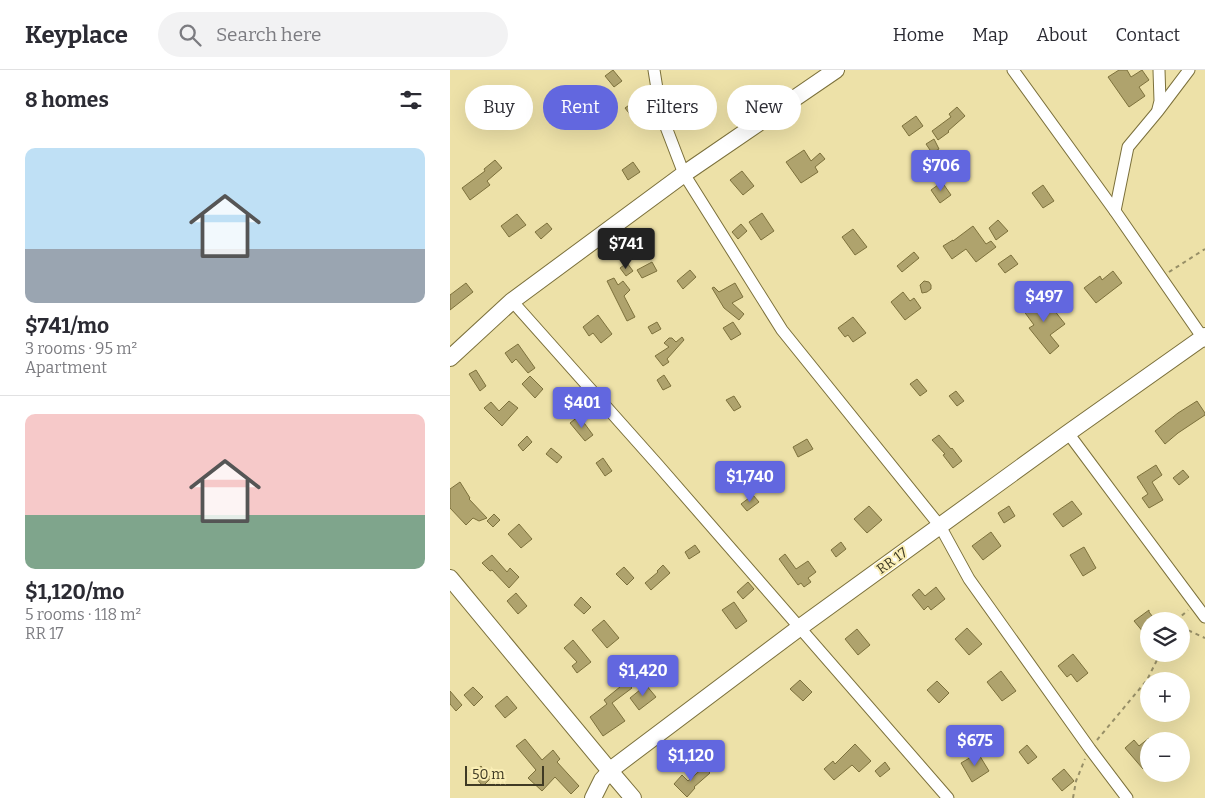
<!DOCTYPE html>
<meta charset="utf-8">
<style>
body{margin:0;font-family:Bitter,serif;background:#f2f2f3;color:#2b2b33;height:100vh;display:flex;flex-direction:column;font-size:19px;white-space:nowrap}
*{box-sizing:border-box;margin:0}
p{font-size:16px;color:#7c7c81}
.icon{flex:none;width:28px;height:28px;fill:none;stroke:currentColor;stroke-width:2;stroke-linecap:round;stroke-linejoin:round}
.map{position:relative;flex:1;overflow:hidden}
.panel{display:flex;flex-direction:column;background:#fff;width:450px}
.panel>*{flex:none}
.top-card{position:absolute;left:15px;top:15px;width:475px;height:45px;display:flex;gap:10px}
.fabs{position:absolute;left:690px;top:542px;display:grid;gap:10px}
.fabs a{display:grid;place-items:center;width:50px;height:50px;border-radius:50%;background:#fff;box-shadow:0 5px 20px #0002;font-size:25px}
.scale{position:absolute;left:15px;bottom:12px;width:79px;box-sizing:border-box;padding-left:5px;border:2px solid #3f3a24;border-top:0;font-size:14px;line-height:18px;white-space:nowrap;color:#3f3a24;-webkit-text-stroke:4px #faeeb5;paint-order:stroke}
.price{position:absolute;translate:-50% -42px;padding:0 11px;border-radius:5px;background:#6267df;color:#fff;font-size:16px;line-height:32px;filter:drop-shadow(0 1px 2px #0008)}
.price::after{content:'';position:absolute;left:50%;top:30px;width:15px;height:11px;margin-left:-8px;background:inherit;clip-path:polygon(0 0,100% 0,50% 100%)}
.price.on{background:#222;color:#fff}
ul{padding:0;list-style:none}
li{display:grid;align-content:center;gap:10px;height:265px;padding:0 25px}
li+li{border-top:1px solid #e1e1e2}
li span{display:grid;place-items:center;height:155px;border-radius:10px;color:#555}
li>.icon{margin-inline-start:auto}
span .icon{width:90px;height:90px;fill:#fffc;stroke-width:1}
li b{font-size:21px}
h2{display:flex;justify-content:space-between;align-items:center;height:60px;padding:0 25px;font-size:21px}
.tag{padding:0 18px;border-radius:22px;background:#fff;box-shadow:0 5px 20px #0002;font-size:18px;line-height:45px}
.tag.on{background:#6267df;color:#fff}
header{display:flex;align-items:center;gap:30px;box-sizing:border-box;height:70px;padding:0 25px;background:#fff;border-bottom:1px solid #e1e1e2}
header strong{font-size:24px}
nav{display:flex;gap:28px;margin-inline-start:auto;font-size:18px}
.search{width:350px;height:45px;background:#f2f2f3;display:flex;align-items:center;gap:12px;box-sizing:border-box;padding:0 18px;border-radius:28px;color:#7c7c81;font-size:19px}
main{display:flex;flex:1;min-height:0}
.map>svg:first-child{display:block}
.building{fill:#afa36d;stroke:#7d713c}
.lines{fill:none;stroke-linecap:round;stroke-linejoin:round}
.street-casing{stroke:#7b703b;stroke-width:13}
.secondary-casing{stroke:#7b703b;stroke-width:18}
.path{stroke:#978f67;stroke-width:2;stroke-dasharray:4 4;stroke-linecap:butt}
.street{stroke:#fff;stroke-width:11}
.secondary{stroke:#fff;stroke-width:16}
.labels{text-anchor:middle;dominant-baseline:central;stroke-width:4;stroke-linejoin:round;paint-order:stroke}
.street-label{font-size:14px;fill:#3f3a24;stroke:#faeeb5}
</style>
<header>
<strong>Keyplace</strong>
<div class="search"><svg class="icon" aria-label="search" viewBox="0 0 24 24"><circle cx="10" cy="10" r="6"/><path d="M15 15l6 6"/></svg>Search here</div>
<nav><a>Home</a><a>Map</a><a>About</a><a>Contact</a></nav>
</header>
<main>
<section class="panel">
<h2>8 homes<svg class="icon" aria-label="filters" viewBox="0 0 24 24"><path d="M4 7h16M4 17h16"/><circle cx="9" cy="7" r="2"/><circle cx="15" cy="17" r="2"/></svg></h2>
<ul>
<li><span style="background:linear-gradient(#bfe0f5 65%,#9aa5b1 0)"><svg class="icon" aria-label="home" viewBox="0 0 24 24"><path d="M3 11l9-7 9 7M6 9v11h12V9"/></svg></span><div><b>$741/mo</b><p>3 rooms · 95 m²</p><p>Apartment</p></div></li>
<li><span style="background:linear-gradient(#f6c9c9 65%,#7fa58c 0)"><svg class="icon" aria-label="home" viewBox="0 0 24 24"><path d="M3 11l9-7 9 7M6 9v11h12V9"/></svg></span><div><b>$1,120/mo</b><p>5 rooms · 118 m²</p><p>RR 17</p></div></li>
</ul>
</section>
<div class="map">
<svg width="755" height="728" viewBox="0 0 755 728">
<rect width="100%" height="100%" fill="#ede1a8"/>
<!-- building -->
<g class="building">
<polygon points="163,0 172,11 164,17 155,6"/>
<polygon points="669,0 677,0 681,7 692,0 699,10 689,17 695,26 679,37 658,7"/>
<polygon points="185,31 192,40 182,47 175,38"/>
<polygon points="507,37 515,46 498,61 499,62 488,70 482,61 501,47 499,44"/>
<polygon points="228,41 235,49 227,56 220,47"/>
<polygon points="466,46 473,56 459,66 452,56"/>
<polygon points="484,69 489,79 482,83 476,74"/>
<polygon points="354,80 361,91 370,83 375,89 365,97 368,102 351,113 336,92"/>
<polygon points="45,90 52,98 37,111 40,115 20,130 12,118 35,101 34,99"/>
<polygon points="183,92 190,102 178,110 172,100"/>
<polygon points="292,101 304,116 293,125 280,110"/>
<polygon points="492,112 501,125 490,133 481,120"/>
<polygon points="593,115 604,131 593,138 582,123"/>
<polygon points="312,143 324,161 311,170 299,152"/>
<polygon points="67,144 76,155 59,167 51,156"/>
<polygon points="548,150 558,161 546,170 539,158"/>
<polygon points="97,153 102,159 91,169 85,162"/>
<polygon points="291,154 297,161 288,169 282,162"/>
<polygon points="523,156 536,174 541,171 546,177 526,192 516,179 502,189 493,176 503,170 503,171"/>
<polygon points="403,159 417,177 405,185 392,167"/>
<polygon points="464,182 469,188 452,202 447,196"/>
<polygon points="561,185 568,194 555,203 548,194"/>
<polygon points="202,192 207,201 192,208 187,200"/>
<polygon points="177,193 183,201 176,206 170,198"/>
<polygon points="240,200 246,207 233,219 227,211"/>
<polygon points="663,201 672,213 646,233 634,218 650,206 652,210"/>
<polygon points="164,208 168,215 173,211 180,220 174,226 185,247 177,251 157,211"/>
<polygon points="474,211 479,212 481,215 481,219 477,222 472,223 470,215"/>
<polygon points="16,213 23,222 0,240 0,225"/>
<polygon points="285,213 293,227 282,233 294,244 289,250 274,238 262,218 264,217 269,222"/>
<polygon points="453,222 460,231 464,228 471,238 455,250 441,232"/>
<polygon points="591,226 603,241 604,240 615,254 600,265 609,276 600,284 579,258 584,255 573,240"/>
<polygon points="148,245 162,264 151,273 143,263 139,266 133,257"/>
<polygon points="403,247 416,263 403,272 398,265 395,267 388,258"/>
<polygon points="207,252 211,259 202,264 198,257"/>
<polygon points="283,252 291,264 281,270 273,258"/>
<polygon points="232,267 234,270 217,289 219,292 213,296 205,286 219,277 214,273 219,268 222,268 226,272"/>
<polygon points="68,274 85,298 78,303 66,289 62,293 55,283"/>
<polygon points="26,300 36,316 30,321 19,304"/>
<polygon points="214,305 221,316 213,320 207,310"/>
<polygon points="80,306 93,319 85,328 72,314"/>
<polygon points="467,309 477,321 470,326 460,314"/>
<polygon points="506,321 514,331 507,336 499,326"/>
<polygon points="284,326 291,337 284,341 276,330"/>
<polygon points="59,331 68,338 52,356 34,338 41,332 49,341"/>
<polygon points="747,331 755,343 755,345 728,363 715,374 705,361 728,343"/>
<polygon points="129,346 143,365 135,371 120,353"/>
<polygon points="489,365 501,379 502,378 512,391 503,398 493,385 495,384 482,370"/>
<polygon points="77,366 82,372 73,381 68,375"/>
<polygon points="357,369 363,379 348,387 343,377"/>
<polygon points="101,378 112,387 107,393 96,384"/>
<polygon points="153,388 162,401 155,406 146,393"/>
<polygon points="706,395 712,405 702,412 713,430 699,438 692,428 698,424 687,407"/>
<polygon points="733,400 739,407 729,415 723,408"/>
<polygon points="10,412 20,428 19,429 37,448 29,451 23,448 16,455 0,438 0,419"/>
<polygon points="303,425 309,432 297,441 291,434"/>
<polygon points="622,431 632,444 613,457 603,444"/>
<polygon points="419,436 432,450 417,463 404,449"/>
<polygon points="559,436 565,446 554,453 548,443"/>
<polygon points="44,444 50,450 43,457 37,451"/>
<polygon points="69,454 82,469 71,478 58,464"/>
<polygon points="541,462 551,476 533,490 522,476"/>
<polygon points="391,472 396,479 386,487 381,480"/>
<polygon points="245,475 250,482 239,489 235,482"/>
<polygon points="634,477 646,498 633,506 620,485"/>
<polygon points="335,484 346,499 358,491 366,502 358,508 361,512 354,517 351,513 348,515 329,489"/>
<polygon points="42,485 57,502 60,498 69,507 59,518 42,500 40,501 32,493"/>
<polygon points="213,495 220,503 201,520 195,513 208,502 207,501"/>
<polygon points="174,497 184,508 177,515 166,504"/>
<polygon points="298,512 304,519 293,529 287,522"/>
<polygon points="486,517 495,529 481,540 478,536 474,540 462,525 469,519 475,526"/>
<polygon points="66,523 77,536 68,544 57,531"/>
<polygon points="131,527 141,537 134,544 124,535"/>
<polygon points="284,532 297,551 286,559 272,540"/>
<polygon points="699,540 699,542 706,551 699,551 699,569 684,551"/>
<polygon points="154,550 169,568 157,578 142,560"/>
<polygon points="517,558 532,574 519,585 505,569"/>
<polygon points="407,559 420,575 408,585 395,569"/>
<polygon points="123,570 141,592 127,603 122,596 127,592 114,578"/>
<polygon points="623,584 638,603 627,612 621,604 617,607 608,596"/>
<polygon points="551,601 566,621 552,631 537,612"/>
<polygon points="350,610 362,622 353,631 340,619"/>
<polygon points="487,611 499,623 489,633 477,620"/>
<polygon points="176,612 182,618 162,633 175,651 153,666 140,647 157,634 154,630"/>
<polygon points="196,615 206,627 189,640 180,628"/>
<polygon points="23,617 33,627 24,636 14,625"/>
<polygon points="0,621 12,635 6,641 0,634"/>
<polygon points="57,626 67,638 55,648 45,636"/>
<polygon points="699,668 699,694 693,699 675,678 684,670 689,676"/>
<polygon points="75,669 92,690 103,680 110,689 107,692 129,716 121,724 105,707 92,721 78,708 86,700 66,676"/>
<polygon points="405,674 421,691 409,702 402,695 384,710 374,699 383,691 385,694"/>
<polygon points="577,675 587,687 578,694 569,682"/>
<polygon points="528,683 539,701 522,712 511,693"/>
<polygon points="435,692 440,699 430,707 425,701"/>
<polygon points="31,696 41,708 33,716 22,704"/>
<polygon points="254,697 260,703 244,717 245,718 237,727 224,714 232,705 238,711"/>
<polygon points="614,699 624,711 612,721 602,709"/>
</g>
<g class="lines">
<!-- street casing -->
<g class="street-casing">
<g id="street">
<polyline points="204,0 211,44 234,104 332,260 490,456 519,509 640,679 677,728"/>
<polyline points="563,0 665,141 755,271"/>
<polyline points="708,39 710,31 709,0"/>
<polyline points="665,141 678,77 708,41 739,0"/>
<polyline points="62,231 208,395 498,728"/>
<polyline points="618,363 755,547"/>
</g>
</g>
<!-- secondary casing -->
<g class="secondary-casing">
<g id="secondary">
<polyline points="0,288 62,231 234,104 386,0"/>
<polyline points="0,508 160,701 183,728"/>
<polyline points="143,728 152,710 163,698 349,558 618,363 755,266"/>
</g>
</g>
<!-- path -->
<g class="path">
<polyline points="719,202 755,179"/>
<polyline points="726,551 738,540"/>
<polyline points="731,557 755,568"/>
<polyline points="647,670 697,610 710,584"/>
<polyline points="623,728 626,711 635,689"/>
</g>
<!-- street -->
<use href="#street" class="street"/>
<!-- secondary -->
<use href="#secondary" class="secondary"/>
</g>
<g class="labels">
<!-- street labels -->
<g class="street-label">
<text transform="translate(442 491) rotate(-36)">RR 17</text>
</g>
</g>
</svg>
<div class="fabs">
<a><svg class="icon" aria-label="layers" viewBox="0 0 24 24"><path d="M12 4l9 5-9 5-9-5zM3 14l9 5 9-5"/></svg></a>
<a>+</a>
<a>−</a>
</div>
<div class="scale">50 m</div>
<b class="price" style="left:491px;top:122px">$706</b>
<b class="price on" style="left:176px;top:200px">$741</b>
<b class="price" style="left:594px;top:253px">$497</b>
<b class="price" style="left:132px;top:359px">$401</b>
<b class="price" style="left:300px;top:433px">$1,740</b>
<b class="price" style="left:193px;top:627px">$1,420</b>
<b class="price" style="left:525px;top:697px">$675</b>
<b class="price" style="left:241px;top:712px">$1,120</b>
<div class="top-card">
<a class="tag">Buy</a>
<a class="tag on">Rent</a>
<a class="tag">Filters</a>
<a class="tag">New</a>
</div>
</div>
</main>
